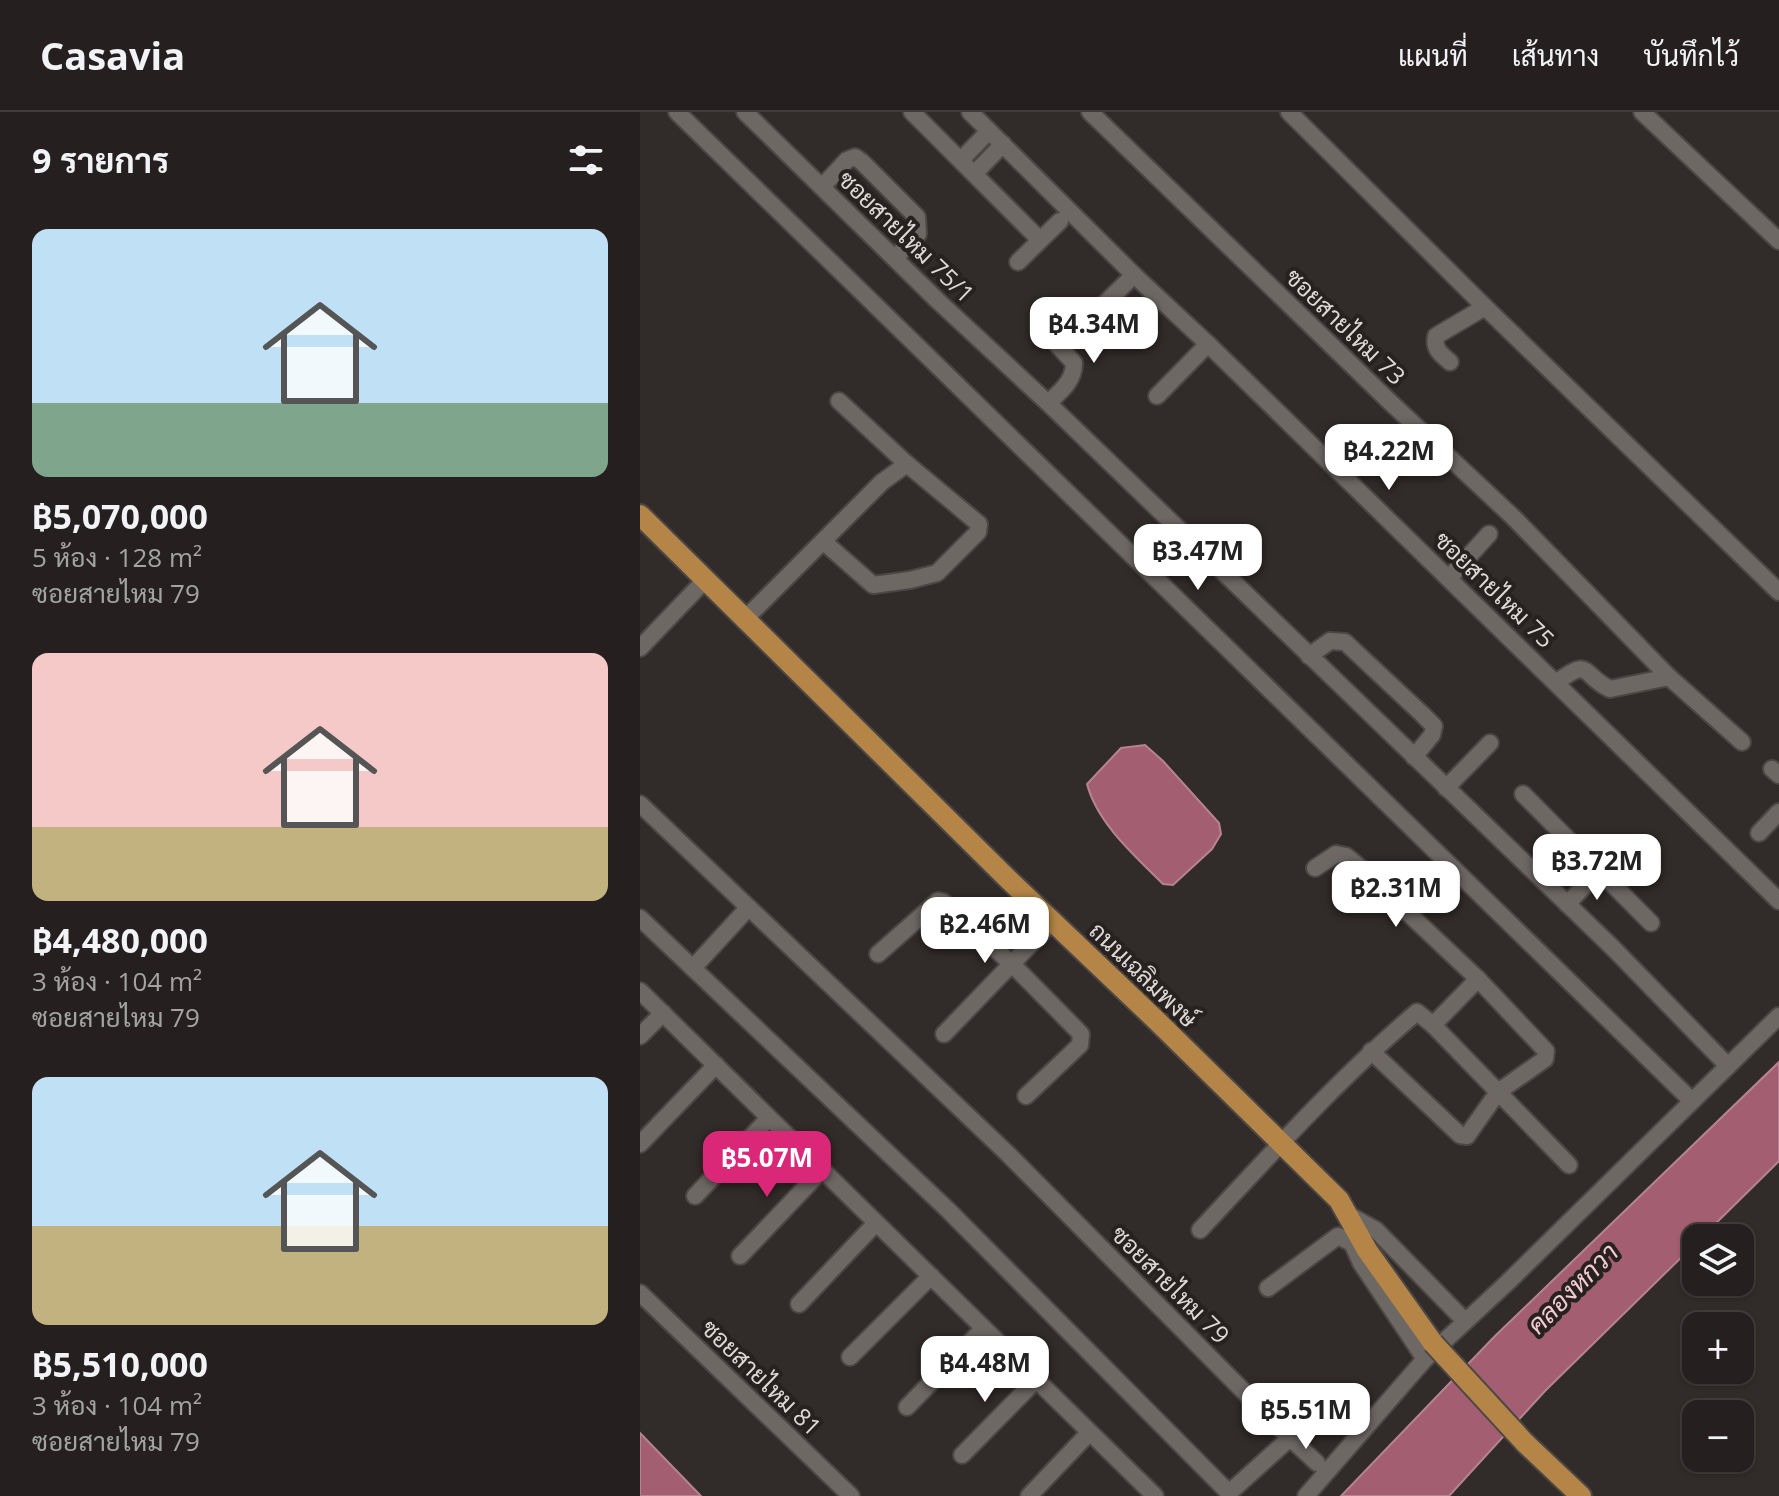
<!DOCTYPE html>
<html lang="th">
<meta charset="utf-8">
<style>
body{margin:0;font-family:"Open Sans",Sarabun,sans-serif;background:#2d2828;color:#f1f3f6;height:100vh;display:flex;flex-direction:column;font-size:30px;white-space:nowrap}
*{box-sizing:border-box;margin:0}
p{font-size:26px;color:#a3a3a4}
.icon{flex:none;width:44px;height:44px;fill:none;stroke:currentColor;stroke-width:2;stroke-linecap:round;stroke-linejoin:round}
.map{position:relative;flex:1;overflow:hidden}
.side{display:flex;flex-direction:column;background:#25201f;width:640px}
.side>*{flex:none}
.tools{position:absolute;left:1042px;top:1112px;display:grid;gap:16px}
.tools a{display:grid;place-items:center;width:72px;height:72px;border-radius:16px;background:#25201f;box-shadow:0 2px 6px #0004,0 0 0 2px #423e3d;font-size:40px}
.price{position:absolute;translate:-50% -68px;padding:0 18px;border-radius:16px;background:#fff;color:#222;font-size:26px;line-height:52px;filter:drop-shadow(0 2px 4px #0008)}
.price::after{content:'';position:absolute;left:50%;top:48px;width:24px;height:18px;margin-left:-12px;background:inherit;clip-path:polygon(0 0,100% 0,50% 100%)}
.price.selected{background:#db2777;color:#fff}
ul{padding:0;list-style:none}
li{display:grid;align-content:center;gap:16px;height:424px;padding:0 32px}
li span{display:grid;place-items:center;height:248px;border-radius:16px;color:#555}
li>.icon{margin-inline-start:auto}
span .icon{width:144px;height:144px;fill:#fffc;stroke-width:1}
li b{font-size:34px}
h2{display:flex;justify-content:space-between;align-items:center;height:96px;padding:0 32px;font-size:34px}
header{display:flex;align-items:center;gap:48px;box-sizing:border-box;height:112px;padding:0 40px;background:#25201f;border-bottom:2px solid #423e3d}
header strong{font-size:38px}
nav{display:flex;gap:44px;margin-inline-start:auto;font-size:28px}
main{display:flex;flex:1;min-height:0}
.map>svg:first-child{display:block}
.water{fill:#a45e72;stroke:#b58391;stroke-width:2}
.lines{fill:none;stroke-linecap:round;stroke-linejoin:round}
.minor-casing{stroke:#4b4745;stroke-width:20}
.major-casing{stroke:#4b4745;stroke-width:24}
.minor{stroke:#6e6865;stroke-width:16}
.major{stroke:#b48546;stroke-width:20}
.major-bridge-casing{stroke:#4b4745;stroke-width:24;stroke-linecap:butt}
.major-bridge{stroke:#b48546;stroke-width:20}
.labels{text-anchor:middle;dominant-baseline:central;stroke-width:8;stroke-linejoin:round;paint-order:stroke}
.street-label{font-size:24px;fill:#ddd9d8;stroke:#27221f}
.water-label{font-size:26px;font-style:italic;fill:#f4cad4;stroke:#27221f}
</style>
<header>
<strong>Casavia</strong>
<nav><a>แผนที่</a><a>เส้นทาง</a><a>บันทึกไว้</a></nav>
</header>
<main>
<section class="side">
<h2>9 รายการ<svg class="icon" aria-label="filters" viewBox="0 0 24 24"><path d="M4 7h16M4 17h16"/><circle cx="9" cy="7" r="2"/><circle cx="15" cy="17" r="2"/></svg></h2>
<ul>
<li><span style="background:linear-gradient(#bfe0f5 70%,#7fa58c 0)"><svg class="icon" aria-label="home" viewBox="0 0 24 24"><path d="M3 11l9-7 9 7M6 9v11h12V9"/></svg></span><div><b>฿5,070,000</b><p>5 ห้อง · 128 m²</p><p>ซอยสายไหม 79</p></div></li>
<li><span style="background:linear-gradient(#f6c9c9 70%,#c2b280 0)"><svg class="icon" aria-label="home" viewBox="0 0 24 24"><path d="M3 11l9-7 9 7M6 9v11h12V9"/></svg></span><div><b>฿4,480,000</b><p>3 ห้อง · 104 m²</p><p>ซอยสายไหม 79</p></div></li>
<li><span style="background:linear-gradient(#bfe0f5 60%,#c2b280 0)"><svg class="icon" aria-label="home" viewBox="0 0 24 24"><path d="M3 11l9-7 9 7M6 9v11h12V9"/></svg></span><div><b>฿5,510,000</b><p>3 ห้อง · 104 m²</p><p>ซอยสายไหม 79</p></div></li>
</ul>
</section>
<div class="map">
<svg width="1139" height="1384" viewBox="0 0 1139 1384">
<rect width="100%" height="100%" fill="#312b29"/>
<!-- water -->
<g class="water">
<path d="M505,633L523,649L579,711L581,722L572,737L533,773L523,772C495,744 457,711 447,672L481,636Z"/>
<polygon points="1139,950 1139,1049 1061,1126 1056,1126 1056,1131 905,1279 809,1384 701,1384 854,1225"/>
<polygon points="0,1321 61,1384 0,1384"/>
</g>
<g class="lines">
<!-- minor casing -->
<g class="minor-casing">
<g id="minor">
<polyline points="37,0 1052,989"/>
<polyline points="105,0 298,189 408,291 973,836 1088,954"/>
<polyline points="272,0 399,127"/>
<polyline points="330,0 494,163 568,232 1139,789"/>
<polyline points="450,0 749,289 873,405 1029,565"/>
<polyline points="649,0 845,195 1139,480"/>
<polyline points="1002,0 1139,129"/>
<polyline points="321,48 349,19"/>
<polyline points="335,61 363,32"/>
<polyline points="182,75 207,48 215,45 222,50 277,105 278,122 255,146"/>
<polyline points="378,150 420,109"/>
<polyline points="444,212 494,163"/>
<path d="M402,216L434,251C434,269 421,279 408,291"/>
<path d="M810,250C801,242 793,237 796,224L845,195"/>
<polyline points="517,284 568,232"/>
<polyline points="199,289 267,352"/>
<polyline points="809,466 849,422"/>
<polyline points="105,507 242,370 267,352 339,412 338,420 297,461 270,468 233,473 184,430"/>
<polyline points="0,536 65,468"/>
<polyline points="669,544 690,529 705,530 782,602 794,614 792,623 774,645"/>
<path d="M916,571C951,544 941,563 970,577L1029,565L1102,630"/>
<polyline points="1132,657 1139,663"/>
<polyline points="806,676 850,631"/>
<polyline points="883,682 1011,811"/>
<polyline points="0,692 369,1043 650,1326 589,1381 308,1098 0,806"/>
<polyline points="1119,721 1139,700"/>
<polyline points="675,756 696,742 706,744 716,752 838,867 906,939 905,947 858,980 827,1024 820,1023 731,939"/>
<polyline points="927,792 958,760"/>
<polyline points="238,842 298,789 303,790 373,853 441,922 440,933 386,984"/>
<polyline points="53,856 108,796"/>
<polyline points="0,879 515,1384"/>
<polyline points="793,913 929,1053"/>
<polyline points="304,922 413,809"/>
<polyline points="0,924 23,901"/>
<polyline points="0,1032 76,953"/>
<polyline points="55,1084 129,1006"/>
<polyline points="707,1102 736,1118 824,1208"/>
<path d="M560,1118C630,1043 698,967 777,900L793,913L838,867"/>
<polyline points="100,1144 182,1058"/>
<polyline points="628,1176 698,1124 712,1131 721,1151 785,1247"/>
<polyline points="0,1181 211,1384"/>
<polyline points="159,1192 236,1111"/>
<polyline points="210,1245 291,1164"/>
<polyline points="267,1295 343,1217"/>
<polyline points="650,1326 677,1351"/>
<polyline points="322,1343 396,1268"/>
<polyline points="389,1384 449,1321"/>
<polyline points="666,1384 785,1247 868,1170 1139,904"/>
</g>
</g>
<!-- major casing -->
<g class="major-casing">
<g id="major">
<polyline points="0,403 369,768 516,908 699,1088 727,1138 793,1231"/>
<polyline points="885,1331 941,1384"/>
</g>
</g>
<!-- minor -->
<use href="#minor" class="minor"/>
<!-- major -->
<use href="#major" class="major"/>
<!-- major-bridge casing -->
<g class="major-bridge-casing">
<polyline id="major-bridge" points="793,1231 885,1331"/>
</g>
<!-- major-bridge -->
<use href="#major-bridge" class="major-bridge"/>
</g>
<g class="labels">
<!-- street labels -->
<g class="street-label">
<text transform="translate(267 124) rotate(44)">ซอยสายไหม 75/1</text>
<text transform="translate(706 214) rotate(44)">ซอยสายไหม 73</text>
<text transform="translate(855 477) rotate(44)">ซอยสายไหม 75</text>
<text transform="translate(504 862) rotate(44)">ถนนเฉลิมพงษ์</text>
<text transform="translate(531 1172) rotate(45)">ซอยสายไหม 79</text>
<text transform="translate(122 1265) rotate(44)">ซอยสายไหม 81</text>
</g>
<!-- water labels -->
<g class="water-label">
<text transform="translate(932 1176) rotate(-45)">คลองหกวา</text>
</g>
</g>
</svg>
<div class="tools">
<a><svg class="icon" aria-label="layers" viewBox="0 0 24 24"><path d="M12 4l9 5-9 5-9-5zM3 14l9 5 9-5"/></svg></a>
<a>+</a>
<a>−</a>
</div>
<b class="price" style="left:454px;top:253px">฿4.34M</b>
<b class="price" style="left:749px;top:380px">฿4.22M</b>
<b class="price" style="left:558px;top:480px">฿3.47M</b>
<b class="price" style="left:957px;top:790px">฿3.72M</b>
<b class="price" style="left:756px;top:817px">฿2.31M</b>
<b class="price" style="left:345px;top:853px">฿2.46M</b>
<b class="price selected" style="left:127px;top:1087px">฿5.07M</b>
<b class="price" style="left:345px;top:1292px">฿4.48M</b>
<b class="price" style="left:666px;top:1339px">฿5.51M</b>
</div>
</main>
